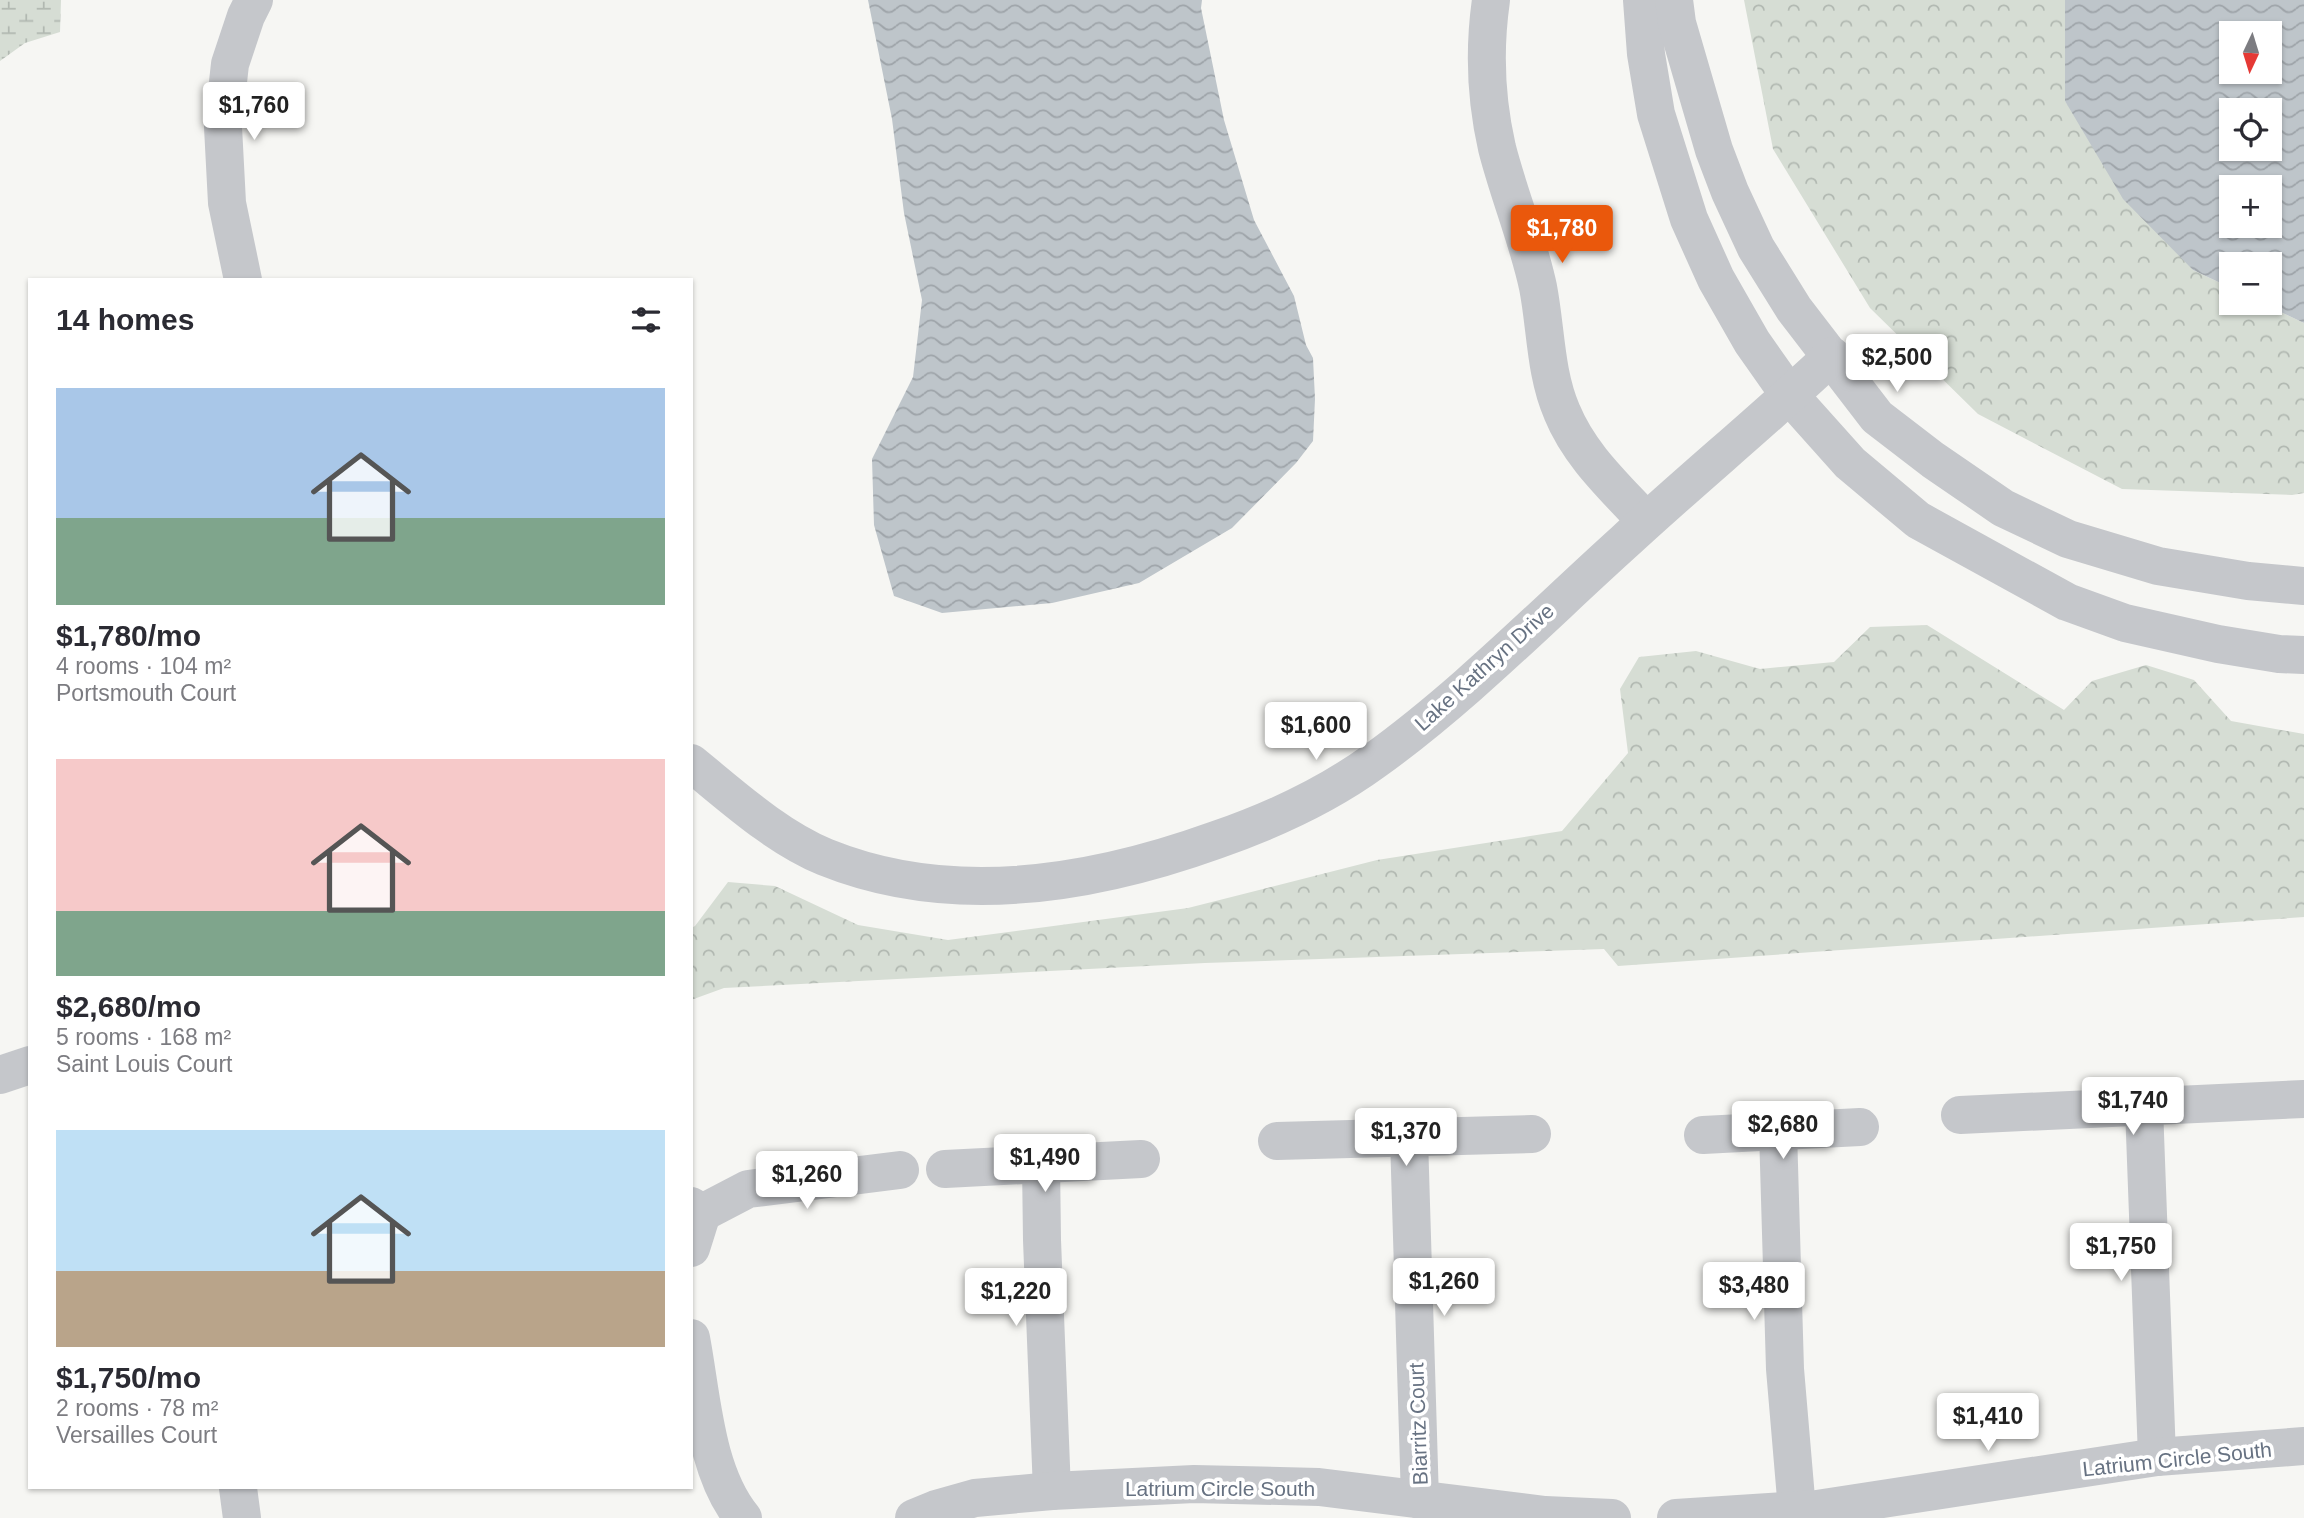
<!DOCTYPE html>
<meta charset="utf-8">
<style>
body{margin:0;font-family:Arial,sans-serif;background:#f2f2f3;color:#2b2b33;height:100vh;display:flex;flex-direction:column;font-size:26px;white-space:nowrap}
*{box-sizing:border-box;margin:0}
p{font-size:23px;color:#7c7c81}
.icon{flex:none;width:38px;height:38px;fill:none;stroke:currentColor;stroke-width:2;stroke-linecap:round;stroke-linejoin:round}
.map{position:relative;flex:1;overflow:hidden}
.details{position:absolute;left:28px;top:278px;width:665px;height:1211px;display:flex;flex-direction:column;background:#fff;border-radius:0px;box-shadow:0 2px 5px #0004}
.details>*{flex:none}
.needle{width:46px;rotate:184deg}
.fabs{position:absolute;left:2219px;top:21px;display:grid;gap:14px}
.fabs a{display:grid;place-items:center;width:63px;height:63px;border-radius:0px;background:#fff;box-shadow:0 2px 5px #0004;font-size:35px}
.price{position:absolute;translate:-50% -60px;padding:0 16px;border-radius:7px;background:#fff;color:#222;font-size:23px;line-height:46px;filter:drop-shadow(0 2px 4px #0008)}
.price::after{content:'';position:absolute;left:50%;top:42px;width:21px;height:16px;margin-left:-10px;background:inherit;clip-path:polygon(0 0,100% 0,50% 100%)}
.price.selected{background:#ea580c;color:#fff}
ul{padding:0;list-style:none}
li{display:grid;align-content:center;gap:14px;height:371px;padding:0 28px}
li span{display:grid;place-items:center;height:217px;border-radius:0px;color:#555}
li>.icon{margin-inline-start:auto}
span .icon{width:126px;height:126px;fill:#fffc;stroke-width:1}
li b{font-size:30px}
h2{display:flex;justify-content:space-between;align-items:center;height:84px;padding:0 28px;font-size:30px}
.map>svg:first-child{display:block}
.forest{fill:url(#forest-crowns)}
.wetland{fill:url(#wetland-marsh)}
.water{fill:url(#water-waves);fill-rule:evenodd}
.lines{fill:none;stroke-linecap:round;stroke-linejoin:round}
.minor{stroke:#c5c7cb;stroke-width:38}
.labels{text-anchor:middle;dominant-baseline:central;stroke-width:7;stroke-linejoin:round;paint-order:stroke}
.street-label{font-size:21px;fill:#677282;stroke:#fff}
</style>
<div class="map">
<svg width="2304" height="1518" viewBox="0 0 2304 1518">
<defs>
<pattern id="forest-crowns" width="20" height="18" patternUnits="userSpaceOnUse" patternTransform="scale(1.75)"><rect width="20" height="18" fill="#d6ddd4"/><path d="M2 6a3 3 0 1 1 6 0M12 15a3 3 0 1 1 6 0" fill="none" stroke="#b1b8b1"/></pattern>
<pattern id="wetland-marsh" width="20" height="14" patternUnits="userSpaceOnUse" patternTransform="scale(1.75)"><rect width="20" height="14" fill="#d6ddd4"/><path d="M1 5h8M5 5V1M11 12h8M15 12V8" fill="none" stroke="#b1b8b1"/></pattern>
<pattern id="water-waves" width="16" height="10" patternUnits="userSpaceOnUse" patternTransform="scale(1.75)"><rect width="16" height="10" fill="#bec5ca"/><path d="M0 5q4-4 8 0t8 0" fill="none" stroke="#9ea4a9"/></pattern>
</defs>
<rect width="100%" height="100%" fill="#f6f6f3"/>
<!-- forest -->
<g class="forest">
<polygon points="1744,0 2065,0 2065,101 2193,270 2231,288 2231,303 2262,303 2304,323 2304,493 2292,495 2122,489 1978,414 1870,308 1773,149"/>
<polygon points="1927,625 2064,710 2092,681 2146,665 2194,680 2231,721 2304,734 2304,917 1618,966 1604,949 1205,963 724,988 691,1000 691,928 695,926 728,882 775,886 858,925 948,940 1188,908 1377,860 1562,831 1628,753 1620,689 1639,657 1696,651 1760,669 1834,662 1870,627"/>
</g>
<!-- wetland -->
<polygon class="wetland" points="0,0 61,0 60,32 25,43 0,61"/>
<!-- water -->
<g class="water">
<polygon points="868,0 1202,0 1201,8 1224,120 1254,220 1294,296 1306,345 1313,358 1315,399 1313,441 1296,463 1232,528 1139,583 1052,603 942,613 894,596 874,525 872,459 913,377 922,300 904,213 892,119"/>
<path d="M2065,0H2304V323L2262,303H2270V264H2231V288L2193,270L2123,199L2065,101ZM2231,33H2270V72H2231ZM2231,110H2270V149H2231ZM2231,187H2270V226H2231Z"/>
</g>
<g class="lines">
<!-- minor -->
<g class="minor">
<path d="M1491,0C1484,49 1486,100 1497,148C1509,195 1528,240 1538,287C1546,328 1545,373 1562,412C1580,456 1615,487 1646,521"/>
<polyline points="1642,0 1646,54 1656,114 1689,219 1716,279 1752,342 1790,396 1850,463 1918,520 2067,602 2125,623 2218,644 2279,654 2304,655"/>
<polyline points="1674,0 1677,23 1714,150 1730,192 1756,248 1794,309 1877,417 1933,460 2003,508 2068,539 2158,566 2248,581 2304,586"/>
<polyline points="243,280 227,203 223,127 230,64 246,16 254,0"/>
<path d="M691,763C733,797 775,836 825,857C951,908 1091,885 1216,840C1271,821 1326,796 1374,761C1463,697 1542,616 1624,542C1692,479 1764,420 1832,356"/>
<polyline points="0,1075 30,1065"/>
<polyline points="2144,1107 2157,1457"/>
<polyline points="1960,1115 2304,1099"/>
<polyline points="1778,1131 1785,1369 1797,1510"/>
<polyline points="1703,1135 1860,1127"/>
<polyline points="1409,1138 1420,1500"/>
<polyline points="1277,1141 1532,1134"/>
<polyline points="1041,1164 1042,1240 1052,1491"/>
<polyline points="945,1169 1141,1159"/>
<polyline points="691,1206 702,1213 691,1248"/>
<polyline points="702,1213 748,1189 900,1170"/>
<path d="M691,1338C702,1396 705,1472 743,1518"/>
<polyline points="238,1488 242,1518"/>
<polyline points="914,1518 936,1509 975,1498 1052,1491 1194,1484 1319,1487 1545,1515 1612,1518"/>
<polyline points="1676,1518 1817,1509 2157,1457 2304,1446"/>
</g>
</g>
<g class="labels">
<!-- street labels -->
<g class="street-label">
<text transform="translate(1484 667) rotate(-42)">Lake Kathryn Drive</text>
<text transform="translate(1418 1424) rotate(-92)">Biarritz Court</text>
<text transform="translate(2177 1459) rotate(-6)">Latrium Circle South</text>
<text x="1220" y="1488">Latrium Circle South</text>
</g>
</g>
</svg>
<div class="fabs">
<a><svg class="needle" viewBox="-14 -14 28 28"><path d="M0-13l5 13h-10z" fill="#e53935"/><path d="M0 13l5-13h-10z" fill="#7c7c81"/></svg></a>
<a><svg class="icon" aria-label="locate" viewBox="0 0 24 24"><circle cx="12" cy="12" r="6"/><path d="M12 2v4M12 18v4M2 12h4M18 12h4"/></svg></a>
<a>+</a>
<a>−</a>
</div>
<b class="price" style="left:254px;top:142px">$1,760</b>
<b class="price selected" style="left:1562px;top:265px">$1,780</b>
<b class="price" style="left:1897px;top:394px">$2,500</b>
<b class="price" style="left:1316px;top:762px">$1,600</b>
<b class="price" style="left:2133px;top:1137px">$1,740</b>
<b class="price" style="left:1783px;top:1161px">$2,680</b>
<b class="price" style="left:1406px;top:1168px">$1,370</b>
<b class="price" style="left:1045px;top:1194px">$1,490</b>
<b class="price" style="left:807px;top:1211px">$1,260</b>
<b class="price" style="left:2121px;top:1283px">$1,750</b>
<b class="price" style="left:1444px;top:1318px">$1,260</b>
<b class="price" style="left:1754px;top:1322px">$3,480</b>
<b class="price" style="left:1016px;top:1328px">$1,220</b>
<b class="price" style="left:1988px;top:1453px">$1,410</b>
<section class="details">
<h2>14 homes<svg class="icon" aria-label="filters" viewBox="0 0 24 24"><path d="M4 7h16M4 17h16"/><circle cx="9" cy="7" r="2"/><circle cx="15" cy="17" r="2"/></svg></h2>
<ul>
<li><span style="background:linear-gradient(#a9c7e8 60%,#7fa58c 0)"><svg class="icon" aria-label="home" viewBox="0 0 24 24"><path d="M3 11l9-7 9 7M6 9v11h12V9"/></svg></span><div><b>$1,780/mo</b><p>4 rooms · 104 m²</p><p>Portsmouth Court</p></div></li>
<li><span style="background:linear-gradient(#f6c9c9 70%,#7fa58c 0)"><svg class="icon" aria-label="home" viewBox="0 0 24 24"><path d="M3 11l9-7 9 7M6 9v11h12V9"/></svg></span><div><b>$2,680/mo</b><p>5 rooms · 168 m²</p><p>Saint Louis Court</p></div></li>
<li><span style="background:linear-gradient(#bfe0f5 65%,#b9a48a 0)"><svg class="icon" aria-label="home" viewBox="0 0 24 24"><path d="M3 11l9-7 9 7M6 9v11h12V9"/></svg></span><div><b>$1,750/mo</b><p>2 rooms · 78 m²</p><p>Versailles Court</p></div></li>
</ul>
</section>
</div>
